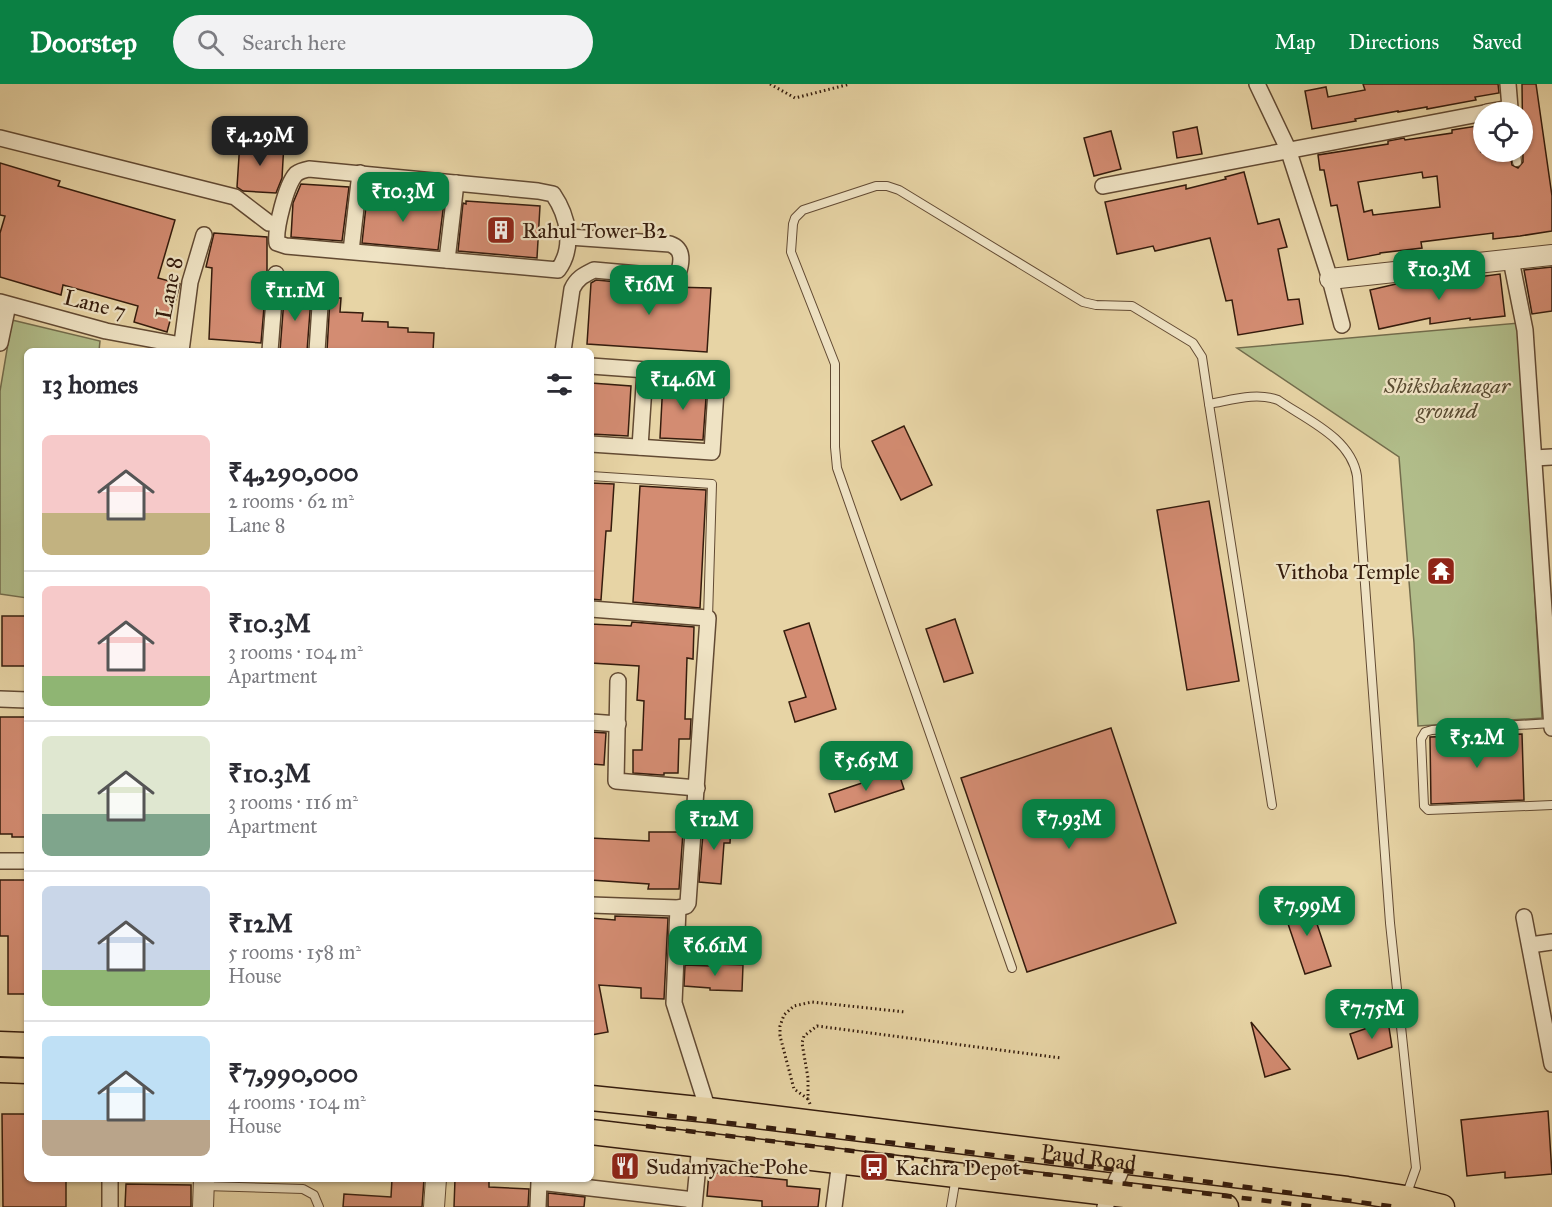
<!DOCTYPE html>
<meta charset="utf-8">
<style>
body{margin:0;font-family:"IM FELL Great Primer",serif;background:#f2f2f3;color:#2b2b33;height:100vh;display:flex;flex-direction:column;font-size:22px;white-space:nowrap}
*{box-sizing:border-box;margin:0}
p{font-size:20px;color:#7c7c81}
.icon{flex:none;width:33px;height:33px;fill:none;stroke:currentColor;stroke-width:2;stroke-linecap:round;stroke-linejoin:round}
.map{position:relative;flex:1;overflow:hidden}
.details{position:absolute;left:24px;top:264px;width:570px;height:834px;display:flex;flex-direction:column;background:#fff;border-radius:9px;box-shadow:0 2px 4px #0004}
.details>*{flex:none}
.controls{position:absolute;left:1473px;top:18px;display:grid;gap:12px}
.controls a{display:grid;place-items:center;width:60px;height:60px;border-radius:50%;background:#fff;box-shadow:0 2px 4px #0004;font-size:30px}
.price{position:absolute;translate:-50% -51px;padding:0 14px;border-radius:12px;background:#0b8043;color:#fff;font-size:20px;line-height:39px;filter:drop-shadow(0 2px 3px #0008)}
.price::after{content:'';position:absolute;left:50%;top:36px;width:18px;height:14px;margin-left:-9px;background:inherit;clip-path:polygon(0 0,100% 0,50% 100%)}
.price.current{background:#222;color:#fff}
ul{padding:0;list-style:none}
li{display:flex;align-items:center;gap:18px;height:150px;padding:0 18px}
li+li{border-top:2px solid #e1e1e2}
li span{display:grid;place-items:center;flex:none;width:168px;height:120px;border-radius:9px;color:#555}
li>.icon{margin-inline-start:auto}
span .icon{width:72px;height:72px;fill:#fffc;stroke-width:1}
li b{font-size:26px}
h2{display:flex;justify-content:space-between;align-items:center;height:72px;padding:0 18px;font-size:26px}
header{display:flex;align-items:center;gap:36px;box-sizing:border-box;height:84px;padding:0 30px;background:#0b8043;color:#fff}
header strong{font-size:28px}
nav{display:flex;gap:33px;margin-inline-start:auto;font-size:21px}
.search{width:420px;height:54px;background:#f2f2f3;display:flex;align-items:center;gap:15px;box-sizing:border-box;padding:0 21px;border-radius:33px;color:#7c7c81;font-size:22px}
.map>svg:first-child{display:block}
.green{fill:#b1bd8a;stroke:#736c4c;stroke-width:1.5}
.building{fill:#d38c72;stroke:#351c0d;stroke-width:1.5;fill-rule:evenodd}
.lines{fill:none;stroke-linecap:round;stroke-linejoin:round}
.service-casing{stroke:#624a33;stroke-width:10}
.minor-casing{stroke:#624a33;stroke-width:18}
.tertiary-casing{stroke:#624a33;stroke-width:22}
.primary-casing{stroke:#351c0d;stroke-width:27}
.path{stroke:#351c0d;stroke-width:3;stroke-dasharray:1.5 3;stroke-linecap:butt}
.service{stroke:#efe3c4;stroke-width:8}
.minor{stroke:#efe3c4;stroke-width:15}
.tertiary{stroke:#efe3c4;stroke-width:20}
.primary{stroke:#e7d4a5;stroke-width:24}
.rail{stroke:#351c0d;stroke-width:4.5;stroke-dasharray:10 10;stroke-linecap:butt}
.labels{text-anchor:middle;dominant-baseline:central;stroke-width:4.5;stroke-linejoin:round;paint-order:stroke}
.poi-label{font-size:22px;fill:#351c0d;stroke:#efe3c4;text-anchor:start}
.street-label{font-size:22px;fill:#351c0d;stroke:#efe3c4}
.park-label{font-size:22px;font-style:italic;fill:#5a4c32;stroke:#efe3c4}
</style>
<header>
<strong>Doorstep</strong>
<div class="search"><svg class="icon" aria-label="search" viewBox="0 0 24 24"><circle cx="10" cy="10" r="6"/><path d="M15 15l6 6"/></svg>Search here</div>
<nav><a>Map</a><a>Directions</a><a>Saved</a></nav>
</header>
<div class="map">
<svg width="1552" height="1123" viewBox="0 0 1552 1123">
<rect width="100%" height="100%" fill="#e7d4a5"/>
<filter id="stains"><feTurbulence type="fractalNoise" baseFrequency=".00333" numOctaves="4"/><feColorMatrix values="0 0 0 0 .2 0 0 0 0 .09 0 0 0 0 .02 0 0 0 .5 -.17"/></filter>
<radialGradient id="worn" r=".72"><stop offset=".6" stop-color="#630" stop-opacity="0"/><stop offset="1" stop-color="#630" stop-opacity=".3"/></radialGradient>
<!-- green -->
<g class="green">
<polygon points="12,236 100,257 99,267 27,267 27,514 0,510 0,307"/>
<polygon points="1519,239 1542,634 1418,642 1414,559 1399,373 1237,264"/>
</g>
<!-- building -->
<g class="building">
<polygon points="1363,0 1498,0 1499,9 1475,13 1476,16 1427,25 1427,23 1398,28 1398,27 1355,35 1356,37 1312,45 1305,7 1326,3 1328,13 1365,6"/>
<path d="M1522,0H1536L1552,112V147L1520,152L1493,155V149L1421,158L1422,164L1380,169V170L1348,176L1337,121L1331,122L1324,86H1320L1318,71L1388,60V57L1404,54L1405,56L1452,49V46L1477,42L1481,68H1510L1512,81L1518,84L1523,78ZM1422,88L1423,94L1437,92L1440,123L1373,131L1372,126L1364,128L1358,98Z"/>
<polygon points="1197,43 1202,70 1177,74 1173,48"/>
<polygon points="1111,47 1121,85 1094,92 1084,54"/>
<polygon points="240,57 284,59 282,94 276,109 243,107 237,103"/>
<polygon points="0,79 60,97 58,102 175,136 158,194 180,200 167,248 134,238 138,222 63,201 61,211 0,193 0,149 5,132 0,131"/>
<polygon points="1244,88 1258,140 1279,135 1287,163 1278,165 1288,216 1299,215 1303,240 1238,251 1232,216 1226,217 1210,154 1155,167 1153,162 1117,170 1105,118 1186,101 1186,105 1226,95 1225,93"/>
<polygon points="301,100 349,103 342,157 291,153 293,119"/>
<polygon points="367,113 444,118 438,166 362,159"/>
<polygon points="466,117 540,122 537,174 458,167 463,119 466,120"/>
<polygon points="214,149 267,153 267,188 261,259 209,255 212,184 206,183"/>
<polygon points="1552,183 1552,227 1532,230 1524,186"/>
<polygon points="1500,190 1505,232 1470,236 1470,234 1430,240 1430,234 1379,245 1370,206 1396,200 1403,199 1404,203"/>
<polygon points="596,196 671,203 711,204 707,268 587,260 591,199"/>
<polygon points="285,202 296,203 295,212 311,214 307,267 280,267"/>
<polygon points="330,214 341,214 340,228 363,229 362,237 388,238 388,243 408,244 408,248 434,249 433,267 327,267"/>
<polygon points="663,297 707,300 703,356 660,354"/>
<polygon points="591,299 631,302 628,352 591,350"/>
<polygon points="904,342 932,401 901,416 872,357"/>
<polygon points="591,399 614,400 611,447 606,447 601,516 591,515"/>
<polygon points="640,402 706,406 700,524 633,518"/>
<polygon points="1209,417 1239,597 1187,606 1157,426"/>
<rect x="2" y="532" width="25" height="50"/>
<polygon points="955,535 973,589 944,598 926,545"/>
<polygon points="632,538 694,543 693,575 687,574 685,635 691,635 690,655 679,655 678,689 664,689 664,691 661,691 633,689 633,666 642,666 644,617 637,616 639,582 591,579 591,540 631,542"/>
<polygon points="809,539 836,625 795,638 789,618 806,613 784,547"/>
<polygon points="0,633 27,633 27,753 12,753 12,750 0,750"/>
<polygon points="1111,644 1176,839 1027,888 961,694"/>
<polygon points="591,648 606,649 604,681 591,680"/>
<polygon points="1522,650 1524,716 1431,720 1430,653"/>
<polygon points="898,687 904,705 835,728 829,710"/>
<polygon points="704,737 731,739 730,759 724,759 721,800 699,798"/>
<polygon points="649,748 683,748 679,805 648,805 649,800 591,796 591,754 649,757"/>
<polygon points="0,796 27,796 27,910 8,910 8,852 0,852"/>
<polygon points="1309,816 1331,882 1305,890 1283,825"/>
<polygon points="615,832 668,834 664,915 641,914 641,904 599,901 608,948 591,951 591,834 615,836"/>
<polygon points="712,880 743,881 742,907 710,906 710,904 684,902 685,881 711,882"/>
<polygon points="1388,937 1392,963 1358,975 1350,950"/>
<polygon points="1251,938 1290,985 1265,993"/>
<polygon points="1548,1027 1552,1090 1505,1094 1505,1088 1467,1092 1461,1036"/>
<polygon points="2,1030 27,1030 27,1095 66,1095 66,1123 3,1123"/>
<polygon points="709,1088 787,1096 787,1102 820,1105 818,1123 762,1123 762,1117 707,1112"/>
<polygon points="392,1095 424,1095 422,1123 343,1123 344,1110 391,1113"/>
<polygon points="455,1095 489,1095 489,1103 529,1105 528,1123 454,1123"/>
<polygon points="126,1100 191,1101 191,1123 125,1123"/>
<polygon points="548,1109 585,1113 584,1123 548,1123"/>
</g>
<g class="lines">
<!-- service casing -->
<g class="service-casing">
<g id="service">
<polyline points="1516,68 1517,78"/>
<polyline points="1209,320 1272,721"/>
<polyline points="591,392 712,400 708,534"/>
<polyline points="1552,639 1432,646 1425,648 1421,655 1424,722 1428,726 1552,721"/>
<path d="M1012,884L837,384L835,363V280L791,168L793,140L795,134L803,126L876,102H887L899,106L1083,218L1096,221L1132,222L1193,259L1202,273L1209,320C1232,316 1256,308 1278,316C1307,336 1351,354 1357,392L1390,839L1416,1084L1406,1112"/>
<polyline points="204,1102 303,1105 314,1111 319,1123"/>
<polyline points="951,1123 956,1093"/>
</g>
</g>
<!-- minor casing -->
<g class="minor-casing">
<g id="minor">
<polyline points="1257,0 1288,65 1330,195 1342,241"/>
<polyline points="1487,28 1510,24 1508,0"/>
<polyline points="0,54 235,113 269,139"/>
<path d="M309,85L538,107L553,110C568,132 575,163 558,186L286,162L277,159C275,145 286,101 296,90C300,87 304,86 309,85Z"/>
<polyline points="1103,102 1484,29"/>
<polyline points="351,167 360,89"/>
<polyline points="447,176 456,99"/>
<polyline points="1511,176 1525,246 1552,644"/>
<polyline points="0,218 106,247 181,261"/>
<polyline points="0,259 8,221"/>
<polyline points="181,267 190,198 204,151"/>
<polyline points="270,267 276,190"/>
<polyline points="317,267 321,207"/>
<path d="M563,267L572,205C577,194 584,191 594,186L672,193L678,190C682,178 684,165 670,160L569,153"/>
<polyline points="591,282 717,291 712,368 591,360"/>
<polyline points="640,363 645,287"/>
<polyline points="1534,374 1552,373"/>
<polyline points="591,525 708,534 688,819 686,822 678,824 591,821"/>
<polyline points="618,597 616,697 697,704"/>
<polyline points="0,615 27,616"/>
<polyline points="591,638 618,640"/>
<polyline points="0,777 27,777"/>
<polyline points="678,824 674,919 708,1026"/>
<polyline points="1524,833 1552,980"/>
<polyline points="1530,861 1552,858"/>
<polyline points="110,1123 110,1095"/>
<polyline points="538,1123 539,1098 694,1116"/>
<polyline points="694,1123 700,1060"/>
<polyline points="834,1123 840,1077"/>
<polyline points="1105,1123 1125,1077"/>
</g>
</g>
<!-- tertiary casing -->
<g class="tertiary-casing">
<g id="tertiary">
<polyline points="1330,195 1552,171"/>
<polyline points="203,1123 204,1095"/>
<polyline points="434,1123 436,1095"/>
</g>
</g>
<!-- primary casing -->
<g class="primary-casing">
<g id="primary">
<polyline points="0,960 27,961"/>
<polyline points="0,986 27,987"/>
<path id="s1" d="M591,1014L708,1026L1347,1105L1405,1114L1442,1123"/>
<polyline points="591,1048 1226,1123"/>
</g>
</g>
<!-- path -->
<g class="path">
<polyline points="770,0 795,14 850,0"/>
<polyline points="808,1015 794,1005 780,952 780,942 784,931 794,922 812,918 905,928"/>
<polyline points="810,1020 808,1015 808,994 802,959 804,952 817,942 1061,974"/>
</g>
<!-- service -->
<use href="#service" class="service"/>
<!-- minor -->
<use href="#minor" class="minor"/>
<!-- tertiary -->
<use href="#tertiary" class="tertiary"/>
<!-- primary -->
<use href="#primary" class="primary"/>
<!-- rail -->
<g class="rail">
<polyline points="647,1029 1142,1089 1396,1123"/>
<polyline points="646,1042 1317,1123"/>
</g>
</g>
<!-- icons -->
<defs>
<g id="building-square" transform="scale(1.5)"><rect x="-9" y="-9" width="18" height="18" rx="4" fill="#8f2418" stroke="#efe3c4"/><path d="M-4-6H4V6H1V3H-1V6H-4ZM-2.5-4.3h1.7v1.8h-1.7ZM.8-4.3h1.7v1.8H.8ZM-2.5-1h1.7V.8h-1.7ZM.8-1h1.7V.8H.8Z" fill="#fff"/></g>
<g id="temple-square" transform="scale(1.5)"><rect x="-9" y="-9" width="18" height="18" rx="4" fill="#8f2418" stroke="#efe3c4"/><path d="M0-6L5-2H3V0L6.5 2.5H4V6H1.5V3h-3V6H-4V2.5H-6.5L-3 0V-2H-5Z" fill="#fff"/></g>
<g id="restaurant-square" transform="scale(1.5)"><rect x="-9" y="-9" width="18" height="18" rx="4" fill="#8f2418" stroke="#efe3c4"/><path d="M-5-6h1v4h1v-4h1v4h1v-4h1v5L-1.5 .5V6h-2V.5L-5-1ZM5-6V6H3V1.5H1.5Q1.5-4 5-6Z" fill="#fff"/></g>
<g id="bus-square" transform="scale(1.5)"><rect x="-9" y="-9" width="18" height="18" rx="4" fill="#8f2418" stroke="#efe3c4"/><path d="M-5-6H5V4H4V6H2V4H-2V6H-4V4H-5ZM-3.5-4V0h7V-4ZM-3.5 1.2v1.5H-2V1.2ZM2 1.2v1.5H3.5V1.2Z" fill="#fff"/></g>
</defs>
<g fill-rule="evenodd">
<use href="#building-square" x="501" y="146"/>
<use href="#temple-square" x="1441" y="487"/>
<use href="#restaurant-square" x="625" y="1082"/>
<use href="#bus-square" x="874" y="1083"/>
</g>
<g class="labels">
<!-- poi labels -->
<g class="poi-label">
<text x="522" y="146">Rahul Tower B2</text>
<text x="1420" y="487" text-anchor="end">Vithoba Temple</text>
<text x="646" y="1082">Sudamyache Pohe</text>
<text x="895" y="1083">Kachra Depot</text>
</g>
<!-- street labels -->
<g class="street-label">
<text transform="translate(169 204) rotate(-79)">Lane 8</text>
<text transform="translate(95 220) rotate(14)">Lane 7</text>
<text stroke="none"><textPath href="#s1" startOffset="501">Paud Road</textPath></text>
</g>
<!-- park labels -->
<g class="park-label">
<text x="1447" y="301">Shikshaknagar<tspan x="1447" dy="25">ground</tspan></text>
</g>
</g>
<rect width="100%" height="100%" filter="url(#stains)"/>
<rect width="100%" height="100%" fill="url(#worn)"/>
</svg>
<div class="controls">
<a><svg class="icon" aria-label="locate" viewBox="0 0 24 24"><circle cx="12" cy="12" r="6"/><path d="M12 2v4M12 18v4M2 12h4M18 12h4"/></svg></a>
</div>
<b class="price current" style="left:260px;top:83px">₹4.29M</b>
<b class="price" style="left:403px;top:139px">₹10.3M</b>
<b class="price" style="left:1439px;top:217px">₹10.3M</b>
<b class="price" style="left:649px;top:232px">₹16M</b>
<b class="price" style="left:295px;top:238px">₹11.1M</b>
<b class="price" style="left:683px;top:327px">₹14.6M</b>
<b class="price" style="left:1477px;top:685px">₹5.2M</b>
<b class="price" style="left:866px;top:708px">₹5.65M</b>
<b class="price" style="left:1069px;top:766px">₹7.93M</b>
<b class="price" style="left:714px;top:767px">₹12M</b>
<b class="price" style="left:1307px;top:853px">₹7.99M</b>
<b class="price" style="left:715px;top:893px">₹6.61M</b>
<b class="price" style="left:1372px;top:956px">₹7.75M</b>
<section class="details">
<h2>13 homes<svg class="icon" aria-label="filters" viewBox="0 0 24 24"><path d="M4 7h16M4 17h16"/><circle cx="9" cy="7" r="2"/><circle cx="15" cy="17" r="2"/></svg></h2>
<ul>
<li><span style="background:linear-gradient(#f6c9c9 65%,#c2b280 0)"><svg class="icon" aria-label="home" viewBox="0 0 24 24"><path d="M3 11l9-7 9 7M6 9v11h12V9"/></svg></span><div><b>₹4,290,000</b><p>2 rooms · 62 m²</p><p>Lane 8</p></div></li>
<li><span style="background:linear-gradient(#f6c9c9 75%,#8fb573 0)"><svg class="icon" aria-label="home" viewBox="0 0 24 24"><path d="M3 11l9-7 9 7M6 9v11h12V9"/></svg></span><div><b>₹10.3M</b><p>3 rooms · 104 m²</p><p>Apartment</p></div></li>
<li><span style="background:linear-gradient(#dfe7d0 65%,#7fa58c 0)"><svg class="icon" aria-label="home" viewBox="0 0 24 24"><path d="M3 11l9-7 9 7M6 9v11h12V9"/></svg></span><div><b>₹10.3M</b><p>3 rooms · 116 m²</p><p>Apartment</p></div></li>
<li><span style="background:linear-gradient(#c9d6e8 70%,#8fb573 0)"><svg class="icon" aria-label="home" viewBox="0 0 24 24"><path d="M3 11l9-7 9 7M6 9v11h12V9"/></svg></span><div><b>₹12M</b><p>5 rooms · 158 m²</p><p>House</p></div></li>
<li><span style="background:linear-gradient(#bfe0f5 70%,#b9a48a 0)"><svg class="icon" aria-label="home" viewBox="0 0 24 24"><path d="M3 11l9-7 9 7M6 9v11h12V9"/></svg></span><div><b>₹7,990,000</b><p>4 rooms · 104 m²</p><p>House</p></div></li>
</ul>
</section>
</div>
